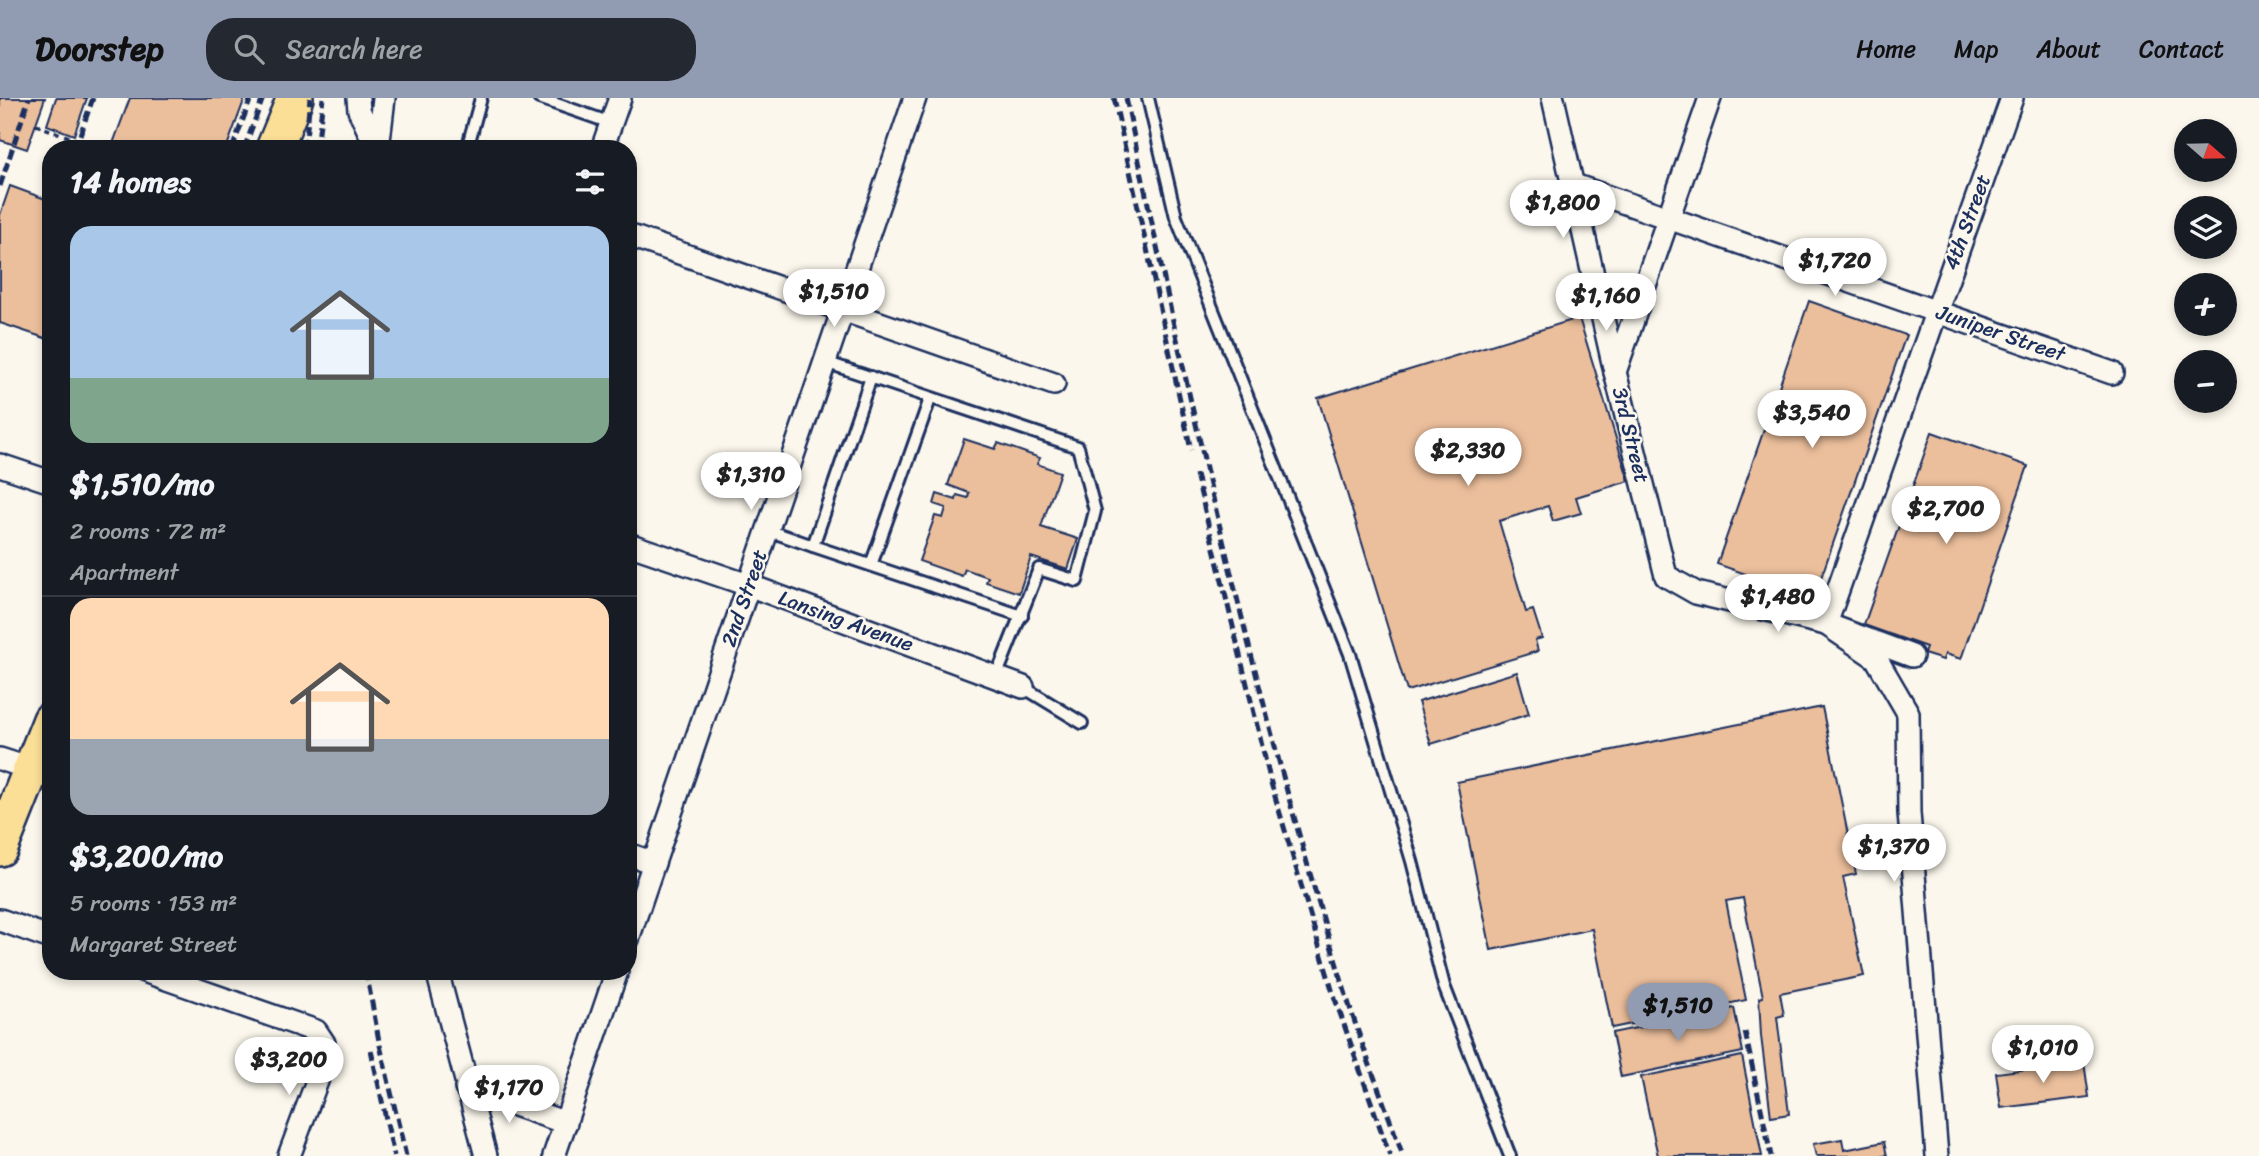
<!DOCTYPE html>
<meta charset="utf-8">
<style>
body{margin:0;font-family:Sriracha,sans-serif;background:#242831;color:#f1f3f6;height:100vh;display:flex;flex-direction:column;font-size:26px;white-space:nowrap}
*{box-sizing:border-box;margin:0}
p{font-size:23px;color:#9ea1a6}
.icon{flex:none;width:38px;height:38px;fill:none;stroke:currentColor;stroke-width:2;stroke-linecap:round;stroke-linejoin:round}
.map{position:relative;flex:1;overflow:hidden}
.side{position:absolute;left:42px;top:42px;width:595px;height:840px;display:flex;flex-direction:column;background:#171b24;border-radius:28px;box-shadow:0 4px 10px #0003}
.side>*{flex:none}
.needle{width:46px;rotate:110deg}
.buttons{position:absolute;left:2174px;top:21px;display:grid;gap:14px}
.buttons a{display:grid;place-items:center;width:63px;height:63px;border-radius:50%;background:#171b24;box-shadow:0 4px 10px #0003;font-size:35px}
.price{position:absolute;translate:-50% -60px;padding:0 16px;border-radius:24px;background:#fff;color:#222;font-size:23px;line-height:46px;filter:drop-shadow(0 2px 4px #0008)}
.price::after{content:'';position:absolute;left:50%;top:42px;width:21px;height:16px;margin-left:-10px;background:inherit;clip-path:polygon(0 0,100% 0,50% 100%)}
.price.active{background:#919bb2;color:#111}
ul{padding:0;list-style:none}
li{display:grid;align-content:center;gap:14px;height:371px;padding:0 28px}
li+li{border-top:2px solid #363941}
li span{display:grid;place-items:center;height:217px;border-radius:21px;color:#555}
li>.icon{margin-inline-start:auto}
span .icon{width:126px;height:126px;fill:#fffc;stroke-width:1}
li b{font-size:30px}
h2{display:flex;justify-content:space-between;align-items:center;height:84px;padding:0 28px;font-size:30px}
header{display:flex;align-items:center;gap:42px;box-sizing:border-box;height:98px;padding:0 35px;background:#919bb2;color:#111}
header strong{font-size:33px}
nav{display:flex;gap:38px;margin-inline-start:auto;font-size:24px}
.search{width:490px;height:63px;background:#242831;display:flex;align-items:center;gap:18px;box-sizing:border-box;padding:0 24px;border-radius:28px;color:#9ea1a6;font-size:26px}
.map>svg:first-child{display:block}
.building{fill:#ecbf9c;stroke:#1b2f5e;stroke-width:2}
.lines{fill:none;stroke-linecap:round;stroke-linejoin:round}
.service-casing{stroke:#1b2f5e;stroke-width:16}
.minor-casing{stroke:#1b2f5e;stroke-width:26}
.trunk-casing{stroke:#1b2f5e;stroke-width:40}
.service{stroke:#fbf7ec;stroke-width:10}
.minor{stroke:#fbf7ec;stroke-width:21}
.trunk{stroke:#fbdf96;stroke-width:35}
.rail{stroke:#1b2f5e;stroke-width:5;stroke-dasharray:10 5;stroke-linecap:butt}
.path-bridge{stroke:#1b2f5e;stroke-width:3.5;stroke-dasharray:5 5;stroke-linecap:butt}
.labels{text-anchor:middle;dominant-baseline:central;stroke-width:5;stroke-linejoin:round;paint-order:stroke}
.street-label{font-size:21px;fill:#1b2f5e;stroke:#fbf7ec}
</style>
<header>
<strong>Doorstep</strong>
<div class="search"><svg class="icon" aria-label="search" viewBox="0 0 24 24"><circle cx="10" cy="10" r="6"/><path d="M15 15l6 6"/></svg>Search here</div>
<nav><a>Home</a><a>Map</a><a>About</a><a>Contact</a></nav>
</header>
<div class="map">
<svg width="2259" height="1058" viewBox="0 0 2259 1058">
<rect width="100%" height="100%" fill="#fbf7ec"/>
<filter id="ink" filterUnits="userSpaceOnUse"><feTurbulence type="fractalNoise" baseFrequency=".0143" numOctaves="2"/><feDisplacementMap in="SourceGraphic" scale="14" xChannelSelector="R" yChannelSelector="G"/><feConvolveMatrix kernelMatrix="1 2 1 2 8 2 1 2 1" color-interpolation-filters="sRGB"/></filter>
<g filter="url(#ink)">
<!-- building -->
<g class="building">
<polygon points="0,0 45,0 27,51 0,42"/>
<polygon points="56,0 87,0 74,37 47,27"/>
<polygon points="130,0 245,0 226,51 111,51"/>
<polygon points="10,88 51,103 51,242 0,225 0,117"/>
<polygon points="1809,203 1906,237 1814,500 1717,466"/>
<polygon points="1579,220 1629,383 1576,399 1581,415 1553,423 1548,408 1499,423 1526,514 1533,512 1542,540 1535,542 1538,553 1407,593 1318,300"/>
<polygon points="1932,334 2028,368 1961,561 1945,556 1943,562 1924,556 1926,549 1864,527"/>
<polygon points="964,341 995,351 998,345 1040,360 1037,366 1060,374 1041,429 1078,441 1068,471 1031,459 1019,495 986,484 988,479 965,471 962,478 919,463 935,418 943,420 946,410 934,406 937,396 956,402 957,397 968,400 969,395 948,387"/>
<polygon points="1517,574 1529,616 1431,646 1418,604"/>
<polygon points="1822,609 1856,776 1843,779 1864,878 1780,895 1784,917 1777,919 1789,1016 1771,1019 1761,938 1759,900 1763,899 1743,800 1726,803 1746,902 1612,930 1592,831 1491,852 1457,684"/>
<polygon points="1734,910 1743,954 1621,979 1612,935"/>
<polygon points="1742,958 1762,1058 1658,1058 1641,979"/>
<polygon points="2084,964 2089,999 2001,1010 1996,975"/>
<polygon points="1842,1041 1844,1052 1884,1044 1887,1058 1816,1058 1813,1046"/>
</g>
<g class="lines">
<!-- service casing -->
<g class="service-casing">
<g id="service">
<polyline points="539,0 611,25"/>
<polyline points="1148,0 1176,119 1350,556 1412,763 1444,888 1510,1058"/>
<polyline points="467,51 481,0"/>
<polyline points="825,264 1078,349 1095,413 1077,483 1039,471 996,579"/>
<polyline points="871,279 813,448 1022,518"/>
<polyline points="767,432 813,448"/>
<polyline points="871,467 930,301"/>
<polyline points="1023,589 1082,625"/>
</g>
</g>
<!-- minor casing -->
<g class="minor-casing">
<g id="minor">
<polyline points="358,0 359,12 377,51"/>
<polyline points="1553,0 1615,274"/>
<polyline points="1710,0 1615,274 1666,478 1696,495 1826,526 1912,558"/>
<polyline points="378,51 384,0"/>
<polyline points="602,51 620,0"/>
<polyline points="1571,86 2112,275"/>
<polyline points="628,137 1054,286"/>
<polyline points="0,367 51,384"/>
<polyline points="628,446 748,487 1023,589"/>
<polyline points="0,661 31,671"/>
<polyline points="628,756 654,765"/>
<polyline points="0,822 51,840"/>
<polyline points="628,841 915,0"/>
<polyline points="144,873 316,933 324,945 326,959 289,1058"/>
<polyline points="437,873 486,1058"/>
<polyline points="466,990 566,1025"/>
<polyline points="554,1058 617,873"/>
<polyline points="1937,1058 1909,715 1908,615 1876,560 1826,526 2012,0"/>
</g>
</g>
<!-- trunk casing -->
<g class="trunk-casing">
<g id="trunk">
<polyline points="274,51 295,0"/>
<polyline points="0,750 51,622"/>
</g>
</g>
<!-- service -->
<use href="#service" class="service"/>
<!-- minor -->
<use href="#minor" class="minor"/>
<!-- trunk -->
<use href="#trunk" class="trunk"/>
<!-- rail -->
<g class="rail">
<polyline points="1114,0 1191,352"/>
<path d="M1126,0C1187,298 1254,596 1343,887C1360,944 1383,1001 1403,1058"/>
<polyline points="75,51 93,0"/>
<polyline points="232,51 251,0"/>
<polyline points="244,51 263,0"/>
<polyline points="305,51 310,0"/>
<polyline points="317,51 323,0"/>
<polyline points="0,88 29,0"/>
<polyline points="1196,376 1271,685 1333,895 1390,1058"/>
<polyline points="366,873 379,943 406,1058"/>
<polyline points="1745,934 1771,1058"/>
<polyline points="371,952 394,1058"/>
</g>
<!-- path-bridge -->
<polyline class="path-bridge" points="36,27 102,51"/>
</g>
</g>
<g class="labels">
<!-- street labels -->
<g class="street-label">
<text transform="translate(1967 124) rotate(-70)">4th Street</text>
<text transform="translate(2001 235) rotate(19)">Juniper Street</text>
<text transform="translate(1631 337) rotate(76)">3rd Street</text>
<text transform="translate(744 500) rotate(-71)">2nd Street</text>
<text transform="translate(846 523) rotate(20)">Lansing Avenue</text>
</g>
</g>
</svg>
<div class="buttons">
<a><svg class="needle" viewBox="-14 -14 28 28"><path d="M0-13l5 13h-10z" fill="#e53935"/><path d="M0 13l5-13h-10z" fill="#9ea1a6"/></svg></a>
<a><svg class="icon" aria-label="layers" viewBox="0 0 24 24"><path d="M12 4l9 5-9 5-9-5zM3 14l9 5 9-5"/></svg></a>
<a>+</a>
<a>−</a>
</div>
<b class="price" style="left:1563px;top:142px">$1,800</b>
<b class="price" style="left:1835px;top:200px">$1,720</b>
<b class="price" style="left:834px;top:231px">$1,510</b>
<b class="price" style="left:1606px;top:235px">$1,160</b>
<b class="price" style="left:1812px;top:352px">$3,540</b>
<b class="price" style="left:1468px;top:390px">$2,330</b>
<b class="price" style="left:751px;top:414px">$1,310</b>
<b class="price" style="left:1946px;top:448px">$2,700</b>
<b class="price" style="left:1778px;top:536px">$1,480</b>
<b class="price" style="left:1894px;top:786px">$1,370</b>
<b class="price active" style="left:1678px;top:945px">$1,510</b>
<b class="price" style="left:2043px;top:987px">$1,010</b>
<b class="price" style="left:289px;top:999px">$3,200</b>
<b class="price" style="left:509px;top:1027px">$1,170</b>
<section class="side">
<h2>14 homes<svg class="icon" aria-label="filters" viewBox="0 0 24 24"><path d="M4 7h16M4 17h16"/><circle cx="9" cy="7" r="2"/><circle cx="15" cy="17" r="2"/></svg></h2>
<ul>
<li><span style="background:linear-gradient(#a9c7e8 70%,#7fa58c 0)"><svg class="icon" aria-label="home" viewBox="0 0 24 24"><path d="M3 11l9-7 9 7M6 9v11h12V9"/></svg></span><div><b>$1,510/mo</b><p>2 rooms · 72 m²</p><p>Apartment</p></div></li>
<li><span style="background:linear-gradient(#ffd9b3 65%,#9aa5b1 0)"><svg class="icon" aria-label="home" viewBox="0 0 24 24"><path d="M3 11l9-7 9 7M6 9v11h12V9"/></svg></span><div><b>$3,200/mo</b><p>5 rooms · 153 m²</p><p>Margaret Street</p></div></li>
</ul>
</section>
</div>
